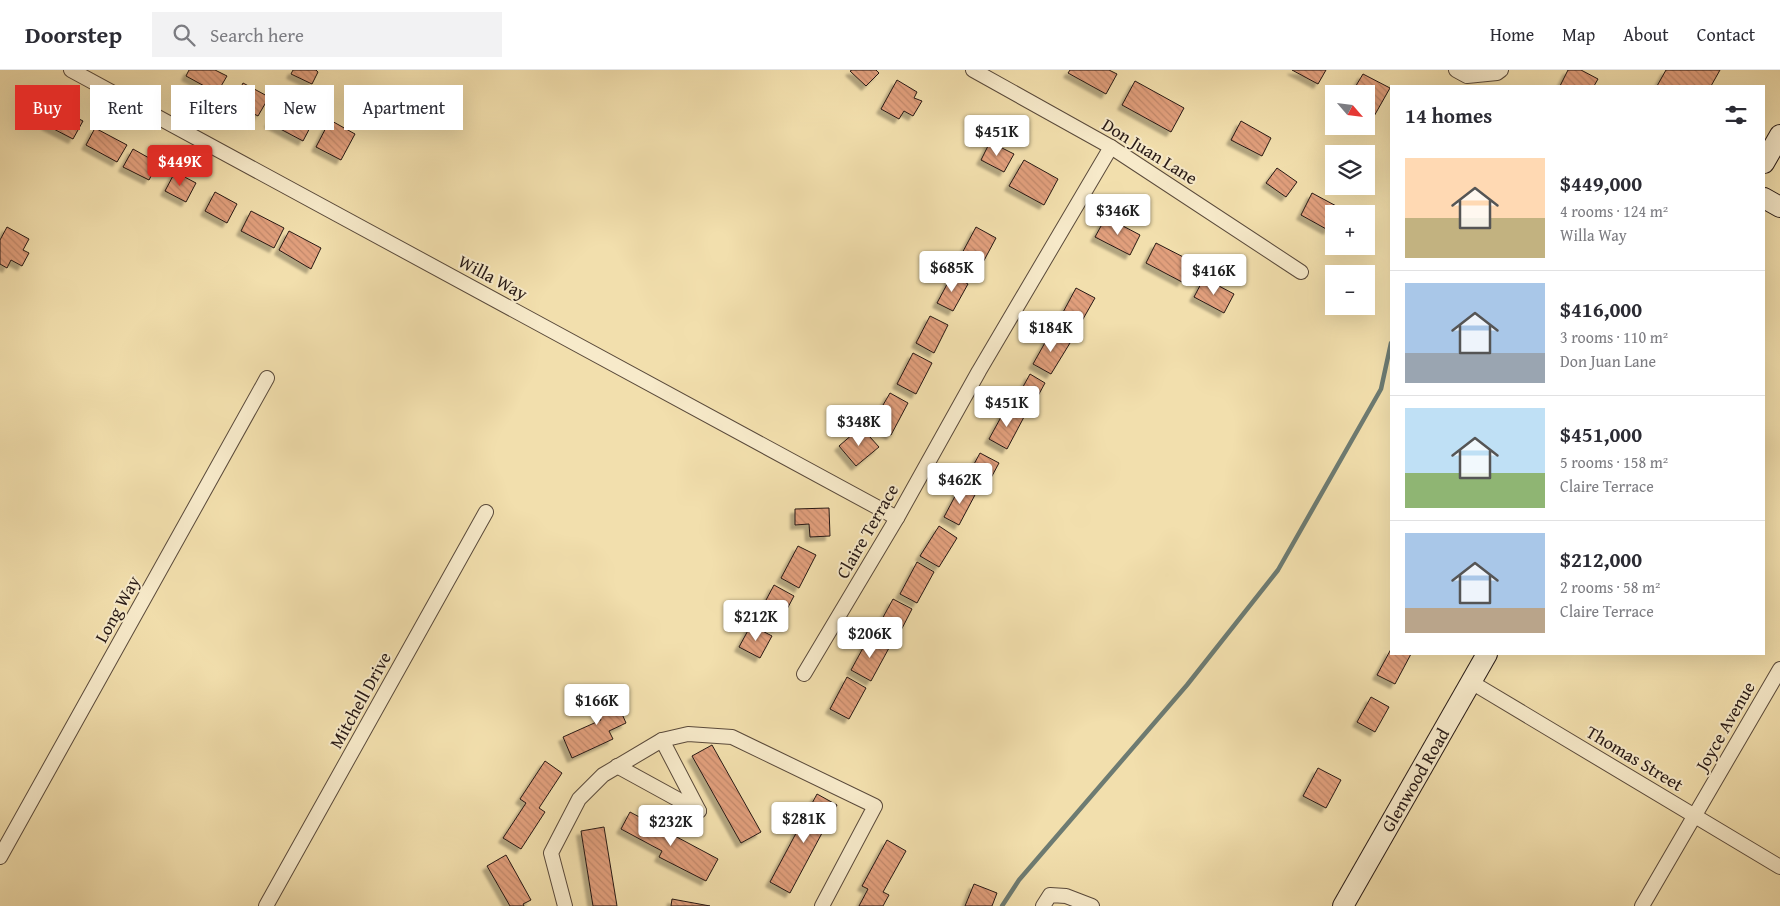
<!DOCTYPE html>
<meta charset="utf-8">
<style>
body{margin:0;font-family:"Gentium Book Plus",serif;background:#f2f2f3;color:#2b2b33;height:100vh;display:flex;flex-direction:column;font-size:19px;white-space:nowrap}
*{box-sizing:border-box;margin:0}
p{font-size:16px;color:#7c7c81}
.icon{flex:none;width:28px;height:28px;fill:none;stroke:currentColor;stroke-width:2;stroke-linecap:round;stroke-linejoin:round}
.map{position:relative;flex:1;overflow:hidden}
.side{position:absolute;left:1390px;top:15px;width:375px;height:570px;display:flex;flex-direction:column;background:#fff;border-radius:0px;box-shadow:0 5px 20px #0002}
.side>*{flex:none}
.hud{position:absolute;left:15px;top:15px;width:475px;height:45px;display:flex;gap:10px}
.needle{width:32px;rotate:118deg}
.fabs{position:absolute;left:1325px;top:15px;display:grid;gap:10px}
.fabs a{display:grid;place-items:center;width:50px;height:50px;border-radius:0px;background:#fff;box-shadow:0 5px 20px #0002;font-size:25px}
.price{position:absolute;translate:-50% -42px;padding:0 11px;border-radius:5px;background:#fff;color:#222;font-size:16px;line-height:32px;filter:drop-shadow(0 1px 2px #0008)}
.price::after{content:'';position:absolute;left:50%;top:30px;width:15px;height:11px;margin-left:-8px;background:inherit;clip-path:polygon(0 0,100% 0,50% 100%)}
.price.on{background:#d93025;color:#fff}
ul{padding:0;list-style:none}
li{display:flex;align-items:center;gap:15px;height:125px;padding:0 15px}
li+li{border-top:1px solid #e1e1e2}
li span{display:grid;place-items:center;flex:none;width:140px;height:100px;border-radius:0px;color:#555}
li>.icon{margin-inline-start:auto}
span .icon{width:60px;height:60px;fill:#fffc;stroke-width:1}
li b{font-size:21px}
h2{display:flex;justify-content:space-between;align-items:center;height:60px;padding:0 15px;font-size:21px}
.chip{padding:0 18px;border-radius:0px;background:#fff;box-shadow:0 5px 20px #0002;font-size:18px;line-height:45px}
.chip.on{background:#d93025;color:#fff}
header{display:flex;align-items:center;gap:30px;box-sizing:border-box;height:70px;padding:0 25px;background:#fff;border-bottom:1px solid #e1e1e2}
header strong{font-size:24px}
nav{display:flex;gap:28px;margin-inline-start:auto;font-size:18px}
.search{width:350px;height:45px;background:#f2f2f3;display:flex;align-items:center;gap:12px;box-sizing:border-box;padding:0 18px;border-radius:0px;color:#7c7c81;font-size:19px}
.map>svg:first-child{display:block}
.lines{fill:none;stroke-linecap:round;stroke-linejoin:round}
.stream{stroke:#6d7b72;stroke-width:4.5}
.building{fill:url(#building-back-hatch);stroke:#271915;filter:url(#shadow)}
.street-casing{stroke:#5a4a3b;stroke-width:16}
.secondary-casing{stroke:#271915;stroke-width:22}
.street{stroke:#f7eaca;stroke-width:14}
.secondary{stroke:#f7eaca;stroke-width:20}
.labels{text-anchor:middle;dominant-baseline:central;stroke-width:4;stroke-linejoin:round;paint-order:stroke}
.street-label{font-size:18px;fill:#271915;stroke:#f7eaca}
</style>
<header>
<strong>Doorstep</strong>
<div class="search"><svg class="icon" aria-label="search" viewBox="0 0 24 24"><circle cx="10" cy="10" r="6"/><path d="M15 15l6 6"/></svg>Search here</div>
<nav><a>Home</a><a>Map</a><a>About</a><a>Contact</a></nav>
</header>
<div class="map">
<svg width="1780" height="836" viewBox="0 0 1780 836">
<defs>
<pattern id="building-back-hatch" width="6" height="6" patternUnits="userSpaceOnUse" patternTransform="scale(1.25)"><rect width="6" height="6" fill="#e19f7c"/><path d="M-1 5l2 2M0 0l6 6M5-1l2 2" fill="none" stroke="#c1886a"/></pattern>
<filter id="shadow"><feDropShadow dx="-4.5" dy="4.5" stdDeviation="1" flood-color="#0004"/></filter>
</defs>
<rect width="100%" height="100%" fill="#f2dfad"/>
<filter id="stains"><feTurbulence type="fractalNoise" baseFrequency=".004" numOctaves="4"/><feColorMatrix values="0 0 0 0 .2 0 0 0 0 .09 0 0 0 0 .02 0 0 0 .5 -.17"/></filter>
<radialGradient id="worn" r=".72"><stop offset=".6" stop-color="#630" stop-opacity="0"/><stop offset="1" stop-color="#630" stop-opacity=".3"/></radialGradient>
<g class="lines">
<!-- stream -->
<polyline class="stream" points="1002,836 1019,810 1187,615 1278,500 1381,319 1391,273"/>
</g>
<!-- building -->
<g class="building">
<polygon points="189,0 215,0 227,6 217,23 186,6"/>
<polygon points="293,0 316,0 318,2 312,14 291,4"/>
<polygon points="852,0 876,0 879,3 866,16 850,1"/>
<polygon points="1070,0 1109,0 1117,4 1106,24 1068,3"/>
<polygon points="1292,0 1326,0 1318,14"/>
<polygon points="1568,0 1581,0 1598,9 1594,16 1560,16"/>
<polygon points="1666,0 1720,0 1711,16 1657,16"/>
<polygon points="1363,4 1390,18 1373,48 1366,43 1366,24 1351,24"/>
<polygon points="897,10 917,22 914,28 922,31 913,46 904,41 899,49 881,39"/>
<polygon points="1135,11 1184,38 1171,62 1122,35"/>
<polygon points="243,13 269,27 258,46 233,33"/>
<polygon points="285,24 305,35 300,45 313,52 303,71 269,53"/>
<polygon points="56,37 83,51 73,69 46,55"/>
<polygon points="330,50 355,64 341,90 316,77"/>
<polygon points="1241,51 1271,68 1262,86 1231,70"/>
<polygon points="95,58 127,75 117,92 86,75"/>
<polygon points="990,72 1014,84 1004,102 981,90"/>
<polygon points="133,79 158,93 149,110 123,97"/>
<polygon points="1024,90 1058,109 1044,135 1009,116"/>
<polygon points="1277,98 1297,112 1286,127 1266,113"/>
<polygon points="175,102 196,113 186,132 165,121"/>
<polygon points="215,122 237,134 227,153 205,141"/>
<polygon points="1312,123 1340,138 1337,144 1334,144 1334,150 1328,160 1301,145"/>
<polygon points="251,141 284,158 274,178 241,161"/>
<polygon points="1106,147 1140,165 1130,185 1095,167"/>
<polygon points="7,157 29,169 23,180 29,183 22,196 11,190 7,198 0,194 0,170"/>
<polygon points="976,157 996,168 980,198 960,187"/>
<polygon points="289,161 321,178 311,199 279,180"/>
<polygon points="1156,173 1193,192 1182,212 1146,193"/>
<polygon points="952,205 968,214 953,241 937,233"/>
<polygon points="1204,208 1234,224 1224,243 1194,227"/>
<polygon points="1076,218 1095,228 1079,256 1061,246"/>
<polygon points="930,246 948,255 934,283 916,273"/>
<polygon points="1051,262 1070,273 1051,304 1033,294"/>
<polygon points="913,283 932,293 916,324 897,314"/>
<polygon points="1030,304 1045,313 1033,335 1018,326"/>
<polygon points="890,323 908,333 891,365 872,354"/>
<polygon points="1006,338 1024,347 1007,379 989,369"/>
<polygon points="861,357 879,377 856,396 839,376"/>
<polygon points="980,383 999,393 985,419 966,409"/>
<polygon points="961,415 976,423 959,455 944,447"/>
<polygon points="829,438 830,466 810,467 809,454 795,455 795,439"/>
<polygon points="939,456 957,468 939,497 920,486"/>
<polygon points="798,476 816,485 799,518 781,508"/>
<polygon points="917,492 934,502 917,533 900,524"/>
<polygon points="774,515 794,526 777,558 757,547"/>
<polygon points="893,529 912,539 895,572 875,562"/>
<polygon points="751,555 772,566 760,588 739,577"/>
<polygon points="869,567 889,578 871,611 851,600"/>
<polygon points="1391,579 1391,584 1411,584 1395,614 1377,605"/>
<polygon points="847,607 866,618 849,649 830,639"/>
<polygon points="611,619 626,653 609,661 613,669 572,688 563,667 601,650 592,628"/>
<polygon points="1371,627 1389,637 1375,662 1357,652"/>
<polygon points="712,675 761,762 741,773 692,686"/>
<polygon points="545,691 562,703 539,738 545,742 521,779 503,768 526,733 520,729"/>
<polygon points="1318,698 1341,710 1326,738 1303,726"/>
<polygon points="817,724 837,735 790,823 770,812"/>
<polygon points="630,742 718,789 706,811 659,787 662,781 621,759"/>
<polygon points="604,757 617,836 593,836 581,761"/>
<polygon points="887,770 906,781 883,822 889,825 883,836 859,836 868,819 862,816"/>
<polygon points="506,785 531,830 523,834 524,836 510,836 487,796"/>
<polygon points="974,814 997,823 992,836 965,836"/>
<polygon points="672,829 710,836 671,836"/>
</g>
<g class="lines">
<!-- street casing -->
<g class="street-casing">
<g id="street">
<polyline points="71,0 897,448"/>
<polyline points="973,0 1111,77 1301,202"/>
<polyline points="1456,0 1467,6 1497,3 1501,0"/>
<polyline points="804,604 897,448 979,301 1111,77"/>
<polyline points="1471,612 1780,797"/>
<polyline points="662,670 699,741"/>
<polyline points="617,696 699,741"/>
<polyline points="0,787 267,308"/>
<polyline points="266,836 486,442"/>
<polyline points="565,836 551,783 579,729 603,705 662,670 688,664 732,667 875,736 822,836"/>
<polyline points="1043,836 1050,825 1066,826 1092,836"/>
<polyline points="1642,836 1780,599"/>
</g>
</g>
<!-- secondary casing -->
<g class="secondary-casing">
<g id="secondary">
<polyline points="1764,93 1780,65"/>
<polyline points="1764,128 1780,137"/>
<polyline points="1343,836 1487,584"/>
</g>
</g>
<!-- street -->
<use href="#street" class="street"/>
<!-- secondary -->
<use href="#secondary" class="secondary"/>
</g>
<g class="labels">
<!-- street labels -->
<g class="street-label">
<text transform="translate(1150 81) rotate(32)">Don Juan Lane</text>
<text transform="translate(493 207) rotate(28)">Willa Way</text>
<text transform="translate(867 461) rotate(-60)">Claire Terrace</text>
<text transform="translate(117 539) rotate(-61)">Long Way</text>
<text transform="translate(360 630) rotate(-61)">Mitchell Drive</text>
<text transform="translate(1725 656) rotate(-60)">Joyce Avenue</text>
<text transform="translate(1635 688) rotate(31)">Thomas Street</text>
<text transform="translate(1415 710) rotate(-60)">Glenwood Road</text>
</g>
</g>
<rect width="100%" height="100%" filter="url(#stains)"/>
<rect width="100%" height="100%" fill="url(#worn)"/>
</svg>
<div class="fabs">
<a><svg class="needle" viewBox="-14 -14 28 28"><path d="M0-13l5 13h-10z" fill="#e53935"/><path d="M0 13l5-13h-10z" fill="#7c7c81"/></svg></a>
<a><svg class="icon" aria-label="layers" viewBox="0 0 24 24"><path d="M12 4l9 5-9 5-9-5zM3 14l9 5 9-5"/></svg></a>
<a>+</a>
<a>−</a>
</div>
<b class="price" style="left:997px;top:87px">$451K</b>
<b class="price on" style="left:180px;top:117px">$449K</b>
<b class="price" style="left:1118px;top:166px">$346K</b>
<b class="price" style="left:952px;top:223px">$685K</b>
<b class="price" style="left:1214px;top:226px">$416K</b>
<b class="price" style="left:1051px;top:283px">$184K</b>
<b class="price" style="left:1007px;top:358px">$451K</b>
<b class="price" style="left:859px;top:377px">$348K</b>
<b class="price" style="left:960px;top:435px">$462K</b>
<b class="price" style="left:756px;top:572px">$212K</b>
<b class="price" style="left:870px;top:589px">$206K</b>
<b class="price" style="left:597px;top:656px">$166K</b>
<b class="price" style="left:804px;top:774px">$281K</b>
<b class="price" style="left:671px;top:777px">$232K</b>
<div class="hud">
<a class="chip on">Buy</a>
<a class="chip">Rent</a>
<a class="chip">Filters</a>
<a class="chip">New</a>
<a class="chip">Apartment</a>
</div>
<section class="side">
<h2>14 homes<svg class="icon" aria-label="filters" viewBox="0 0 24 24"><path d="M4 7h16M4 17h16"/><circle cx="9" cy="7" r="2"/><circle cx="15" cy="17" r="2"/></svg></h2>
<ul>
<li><span style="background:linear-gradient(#ffd9b3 60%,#c2b280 0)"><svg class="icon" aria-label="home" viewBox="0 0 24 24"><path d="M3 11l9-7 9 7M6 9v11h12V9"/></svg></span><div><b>$449,000</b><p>4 rooms · 124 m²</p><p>Willa Way</p></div></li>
<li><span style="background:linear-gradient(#a9c7e8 70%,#9aa5b1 0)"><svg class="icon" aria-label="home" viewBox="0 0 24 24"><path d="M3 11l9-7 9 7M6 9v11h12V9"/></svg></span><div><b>$416,000</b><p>3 rooms · 110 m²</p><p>Don Juan Lane</p></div></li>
<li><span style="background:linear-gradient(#bfe0f5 65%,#8fb573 0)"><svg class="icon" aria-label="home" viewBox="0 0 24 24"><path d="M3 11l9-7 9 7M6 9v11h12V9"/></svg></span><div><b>$451,000</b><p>5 rooms · 158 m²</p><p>Claire Terrace</p></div></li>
<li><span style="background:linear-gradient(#a9c7e8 75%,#b9a48a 0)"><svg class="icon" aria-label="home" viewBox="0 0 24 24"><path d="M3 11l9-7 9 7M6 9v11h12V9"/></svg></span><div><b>$212,000</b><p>2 rooms · 58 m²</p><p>Claire Terrace</p></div></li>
</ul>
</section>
</div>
